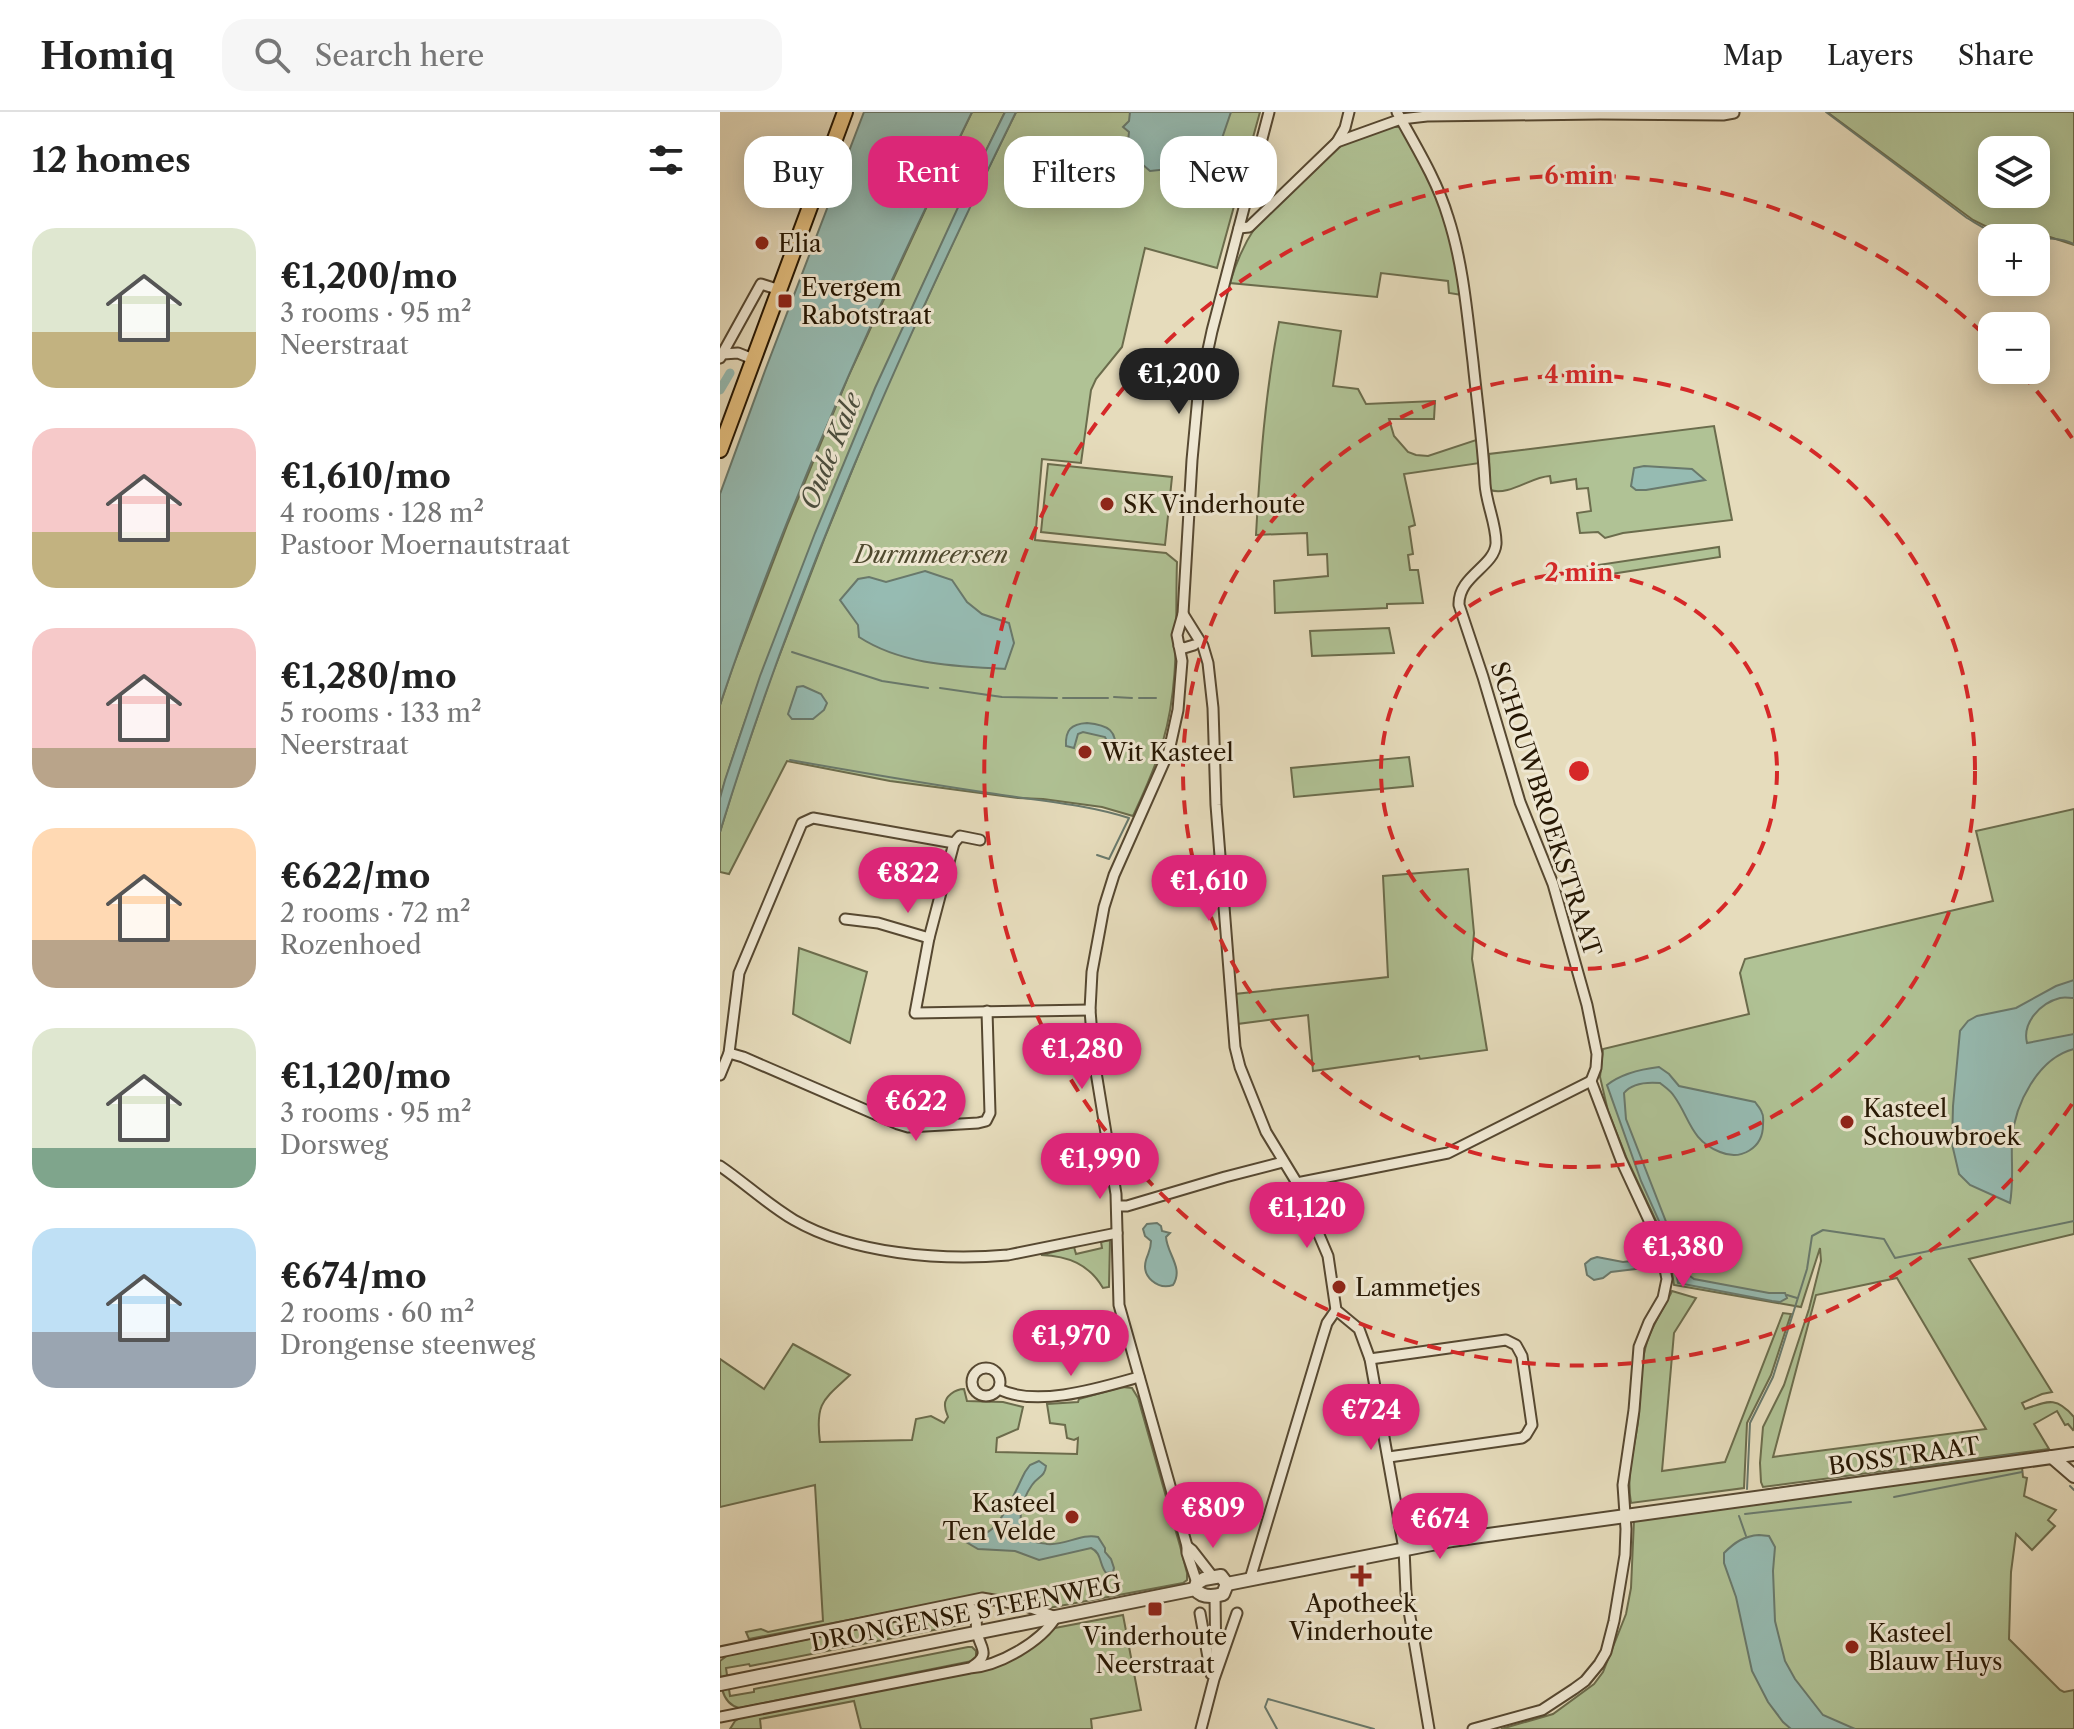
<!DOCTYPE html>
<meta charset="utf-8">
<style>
body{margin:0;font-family:"Libre Caslon Text",serif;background:#f6f6f6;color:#222;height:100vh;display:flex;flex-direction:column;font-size:30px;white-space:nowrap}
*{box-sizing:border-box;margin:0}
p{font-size:26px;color:#767676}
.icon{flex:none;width:44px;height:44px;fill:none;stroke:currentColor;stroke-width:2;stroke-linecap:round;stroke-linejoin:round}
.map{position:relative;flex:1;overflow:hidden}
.drawer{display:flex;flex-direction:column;background:#fff;width:720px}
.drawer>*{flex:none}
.banner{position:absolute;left:24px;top:24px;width:760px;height:72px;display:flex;gap:16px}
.tools{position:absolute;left:1258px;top:24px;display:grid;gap:16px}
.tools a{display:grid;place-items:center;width:72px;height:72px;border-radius:16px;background:#fff;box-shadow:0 4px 20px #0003;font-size:40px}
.price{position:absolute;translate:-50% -68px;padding:0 18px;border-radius:28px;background:#db2777;color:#fff;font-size:26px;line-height:52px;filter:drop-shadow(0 2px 4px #0008)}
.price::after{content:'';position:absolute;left:50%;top:48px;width:24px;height:18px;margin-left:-12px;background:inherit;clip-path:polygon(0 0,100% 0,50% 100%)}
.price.current{background:#222;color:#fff}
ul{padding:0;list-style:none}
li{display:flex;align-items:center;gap:24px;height:200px;padding:0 32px}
li span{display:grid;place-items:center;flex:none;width:224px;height:160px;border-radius:24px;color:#555}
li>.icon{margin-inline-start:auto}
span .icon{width:96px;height:96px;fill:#fffc;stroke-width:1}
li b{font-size:34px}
h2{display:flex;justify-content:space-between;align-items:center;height:96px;padding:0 32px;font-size:34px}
.chip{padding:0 28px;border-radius:24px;background:#fff;box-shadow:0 4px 20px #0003;font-size:28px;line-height:72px}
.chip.current{background:#db2777;color:#fff}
header{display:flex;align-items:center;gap:48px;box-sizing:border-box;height:112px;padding:0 40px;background:#fff;border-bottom:2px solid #e0e0e0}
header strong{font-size:38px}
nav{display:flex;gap:44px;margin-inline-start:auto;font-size:28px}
.search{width:560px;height:72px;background:#f6f6f6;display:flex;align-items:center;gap:20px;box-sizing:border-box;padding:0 28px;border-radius:24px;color:#767676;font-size:30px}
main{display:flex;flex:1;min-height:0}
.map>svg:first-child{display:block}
.green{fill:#b0c295;stroke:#6b6c4c;stroke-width:2;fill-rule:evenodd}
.water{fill:#96bbb2;stroke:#69796c;stroke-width:2}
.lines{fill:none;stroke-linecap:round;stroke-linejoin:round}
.stream{stroke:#69796c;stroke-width:2}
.canal{stroke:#96bbb2;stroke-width:9}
.minor-casing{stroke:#564831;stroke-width:13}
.tertiary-casing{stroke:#564831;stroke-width:16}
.primary-casing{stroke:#261703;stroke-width:18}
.minor{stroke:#efe8d3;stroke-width:9}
.tertiary{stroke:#efe8d3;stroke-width:12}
.primary{stroke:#e3be7e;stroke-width:14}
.ring{fill:none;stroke:#d62828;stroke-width:4;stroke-dasharray:14 10}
.poi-dot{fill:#8f2418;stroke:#efe8d3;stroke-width:3}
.labels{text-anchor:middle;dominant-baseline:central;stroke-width:6;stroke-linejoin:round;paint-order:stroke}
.poi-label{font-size:24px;fill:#261703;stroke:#efe8d3;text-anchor:start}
.park-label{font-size:24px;font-style:italic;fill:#4f4a2f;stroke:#efe8d3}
.street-label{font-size:24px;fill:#261703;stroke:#efe8d3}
.water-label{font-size:26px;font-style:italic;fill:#4d5040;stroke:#efe8d3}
.centre{fill:#d62828;stroke:#efe8d3;stroke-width:4}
.ring-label{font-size:24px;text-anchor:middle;font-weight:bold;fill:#d62828;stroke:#efe8d3;stroke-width:6;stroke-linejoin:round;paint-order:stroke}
</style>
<header>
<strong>Homiq</strong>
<div class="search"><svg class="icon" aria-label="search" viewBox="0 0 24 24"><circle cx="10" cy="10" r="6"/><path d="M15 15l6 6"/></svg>Search here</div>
<nav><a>Map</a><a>Layers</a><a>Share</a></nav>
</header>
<main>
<section class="drawer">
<h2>12 homes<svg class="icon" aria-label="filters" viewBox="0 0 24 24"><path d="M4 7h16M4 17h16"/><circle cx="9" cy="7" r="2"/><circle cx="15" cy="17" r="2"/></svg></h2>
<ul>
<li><span style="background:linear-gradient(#dfe7d0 65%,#c2b280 0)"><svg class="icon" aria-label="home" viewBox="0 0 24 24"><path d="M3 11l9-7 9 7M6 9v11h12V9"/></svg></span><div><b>€1,200/mo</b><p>3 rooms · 95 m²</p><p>Neerstraat</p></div></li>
<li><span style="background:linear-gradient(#f6c9c9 65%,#c2b280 0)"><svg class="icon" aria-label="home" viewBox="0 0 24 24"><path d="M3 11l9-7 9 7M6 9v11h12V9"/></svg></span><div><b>€1,610/mo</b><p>4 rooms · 128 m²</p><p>Pastoor Moernautstraat</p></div></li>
<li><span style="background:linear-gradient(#f6c9c9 75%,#b9a48a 0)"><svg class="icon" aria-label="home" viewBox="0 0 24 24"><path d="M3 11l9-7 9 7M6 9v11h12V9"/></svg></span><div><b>€1,280/mo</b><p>5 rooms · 133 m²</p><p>Neerstraat</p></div></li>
<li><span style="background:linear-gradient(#ffd9b3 70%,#b9a48a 0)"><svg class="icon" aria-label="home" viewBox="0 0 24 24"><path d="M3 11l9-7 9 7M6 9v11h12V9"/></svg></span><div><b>€622/mo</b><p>2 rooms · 72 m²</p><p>Rozenhoed</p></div></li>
<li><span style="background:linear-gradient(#dfe7d0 75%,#7fa58c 0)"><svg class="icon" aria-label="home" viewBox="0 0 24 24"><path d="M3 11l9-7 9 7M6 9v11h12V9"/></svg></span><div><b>€1,120/mo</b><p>3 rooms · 95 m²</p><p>Dorsweg</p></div></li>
<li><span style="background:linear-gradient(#bfe0f5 65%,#9aa5b1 0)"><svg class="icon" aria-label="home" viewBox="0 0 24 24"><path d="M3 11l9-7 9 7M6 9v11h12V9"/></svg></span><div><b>€674/mo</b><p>2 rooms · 60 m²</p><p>Drongense steenweg</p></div></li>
</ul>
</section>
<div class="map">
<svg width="1354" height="1617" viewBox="0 0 1354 1617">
<rect width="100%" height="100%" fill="#e6dcbc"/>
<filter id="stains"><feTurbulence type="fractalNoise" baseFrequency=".0025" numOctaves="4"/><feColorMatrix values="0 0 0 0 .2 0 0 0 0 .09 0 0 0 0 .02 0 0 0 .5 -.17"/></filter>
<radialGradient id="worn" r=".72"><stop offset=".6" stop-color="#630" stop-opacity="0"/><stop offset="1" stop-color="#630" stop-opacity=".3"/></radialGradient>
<!-- green -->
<g class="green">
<path d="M252,0H285C210,153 139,308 78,468C50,540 22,612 0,686V593L13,554L68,411L128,265L214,79Z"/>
<path d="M296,0H540L497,156L425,136L402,235L376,267L371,278L361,351L322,347L315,428L446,441L457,450C455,509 460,572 443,629C436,655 424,680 413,704L382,695L323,687L298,686L170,669L67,649L9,762L0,760V720L15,671L50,568L105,425L164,280L249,96Z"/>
<path d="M1107,0H1354V133L1330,125L1285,124L1253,108ZM1272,38H1316V82H1272Z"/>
<path d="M670,15H679L685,21L717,82L726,105L742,183L729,181L728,169L661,161L657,185L510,171C516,150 524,132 536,114L613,38L624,32Z"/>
<path d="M559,210L621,219L613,274L638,277L646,292L715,289L714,307H669L674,324L688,340L696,343L708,344L759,327L760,351L684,362L695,413L689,415L693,442L688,443L690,458H698L703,491L667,492V496L555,501L554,469L608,464L607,442L588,443L587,421L536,423C540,352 545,281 559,210Z"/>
<path d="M994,314L1012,408L903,421L885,426L878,420L860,421L857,401L871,399L868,376L857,377L856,367L831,371L830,364C810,365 790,384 770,378L769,342Z"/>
<polygon points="328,352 452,365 445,433 321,420"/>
<polygon points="999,435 1000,445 859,467 858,456"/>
<polygon points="669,516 674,541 592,544 590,519"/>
<polygon points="689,645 693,674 574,685 571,656"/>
<path d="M1354,697V1122L1249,1147L1332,1280L1322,1282L1302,1291L1305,1297C1328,1289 1336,1284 1354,1305V1317L1353,1318L1348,1312L1345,1313L1337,1299L1314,1312L1329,1337L1043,1375L1041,1370L1040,1351L1043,1315L1064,1273L1089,1197L1101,1149L1100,1136L1081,1195L954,1173L947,1132L907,1047L888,999L880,965L883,937L1029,902L1020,861L1025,847L1273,789L1256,719ZM1177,1166L1266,1317L1053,1345L1096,1183Z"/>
<polygon points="748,757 754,821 752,847 767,938 700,947 699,944 593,959 588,903 517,912 515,882 668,865 663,764"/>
<polygon points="79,836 147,860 130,931 73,902"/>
<path d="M390,1128L389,1175L383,1176C369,1152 348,1144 321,1143L354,1135L356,1142L382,1136L381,1130Z"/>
<path d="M952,1179L976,1186L954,1221L942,1359L1005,1350L1063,1201L1071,1202L1051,1263L1027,1311L1024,1376L911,1391C906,1363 914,1338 918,1310C921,1284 919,1256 927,1230C932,1213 944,1196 952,1179Z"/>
<path d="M73,1232L130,1263C103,1288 95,1291 100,1330L192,1328L196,1307L211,1304L224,1311L228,1305C227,1302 225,1298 225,1294C224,1284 236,1277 244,1277L247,1289L283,1290L303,1295L298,1317L277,1326L276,1340L357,1342L358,1326L354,1328L347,1326L345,1313L330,1311L327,1292L358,1290L359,1287L402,1275L412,1276L418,1286L460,1434L467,1461V1468L463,1471L329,1496L287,1486H244L29,1527L26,1520L41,1517L48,1520L103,1509L95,1373L0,1395V1247L44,1277Z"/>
<polygon points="1302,1355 1303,1365 1307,1366 1304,1384 1336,1398 1328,1408 1335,1414 1312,1438 1296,1422 1291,1460 1289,1527 1340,1578 1344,1580 1354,1578 1354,1617 781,1617 833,1602 874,1572 883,1560 906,1502 911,1476 914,1408"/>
<path d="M240,1497L245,1498L249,1504L248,1509L244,1512L30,1554L29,1552L6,1556L10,1584L34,1580V1577L248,1535H252L256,1539V1546L252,1549L19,1596C0,1591 0,1569 0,1549L8,1543Z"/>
<polygon points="403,1503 421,1598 371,1607 372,1617 141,1617 134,1589 40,1607 41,1617 10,1617 15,1609 20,1606 264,1557 292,1546 335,1516"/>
</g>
<!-- water -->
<g class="water">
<path d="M144,0H252C158,192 68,389 0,593V382L46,256Z"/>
<path d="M285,0H296C182,233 76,471 0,720V686L5,668L40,564L95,421L155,276L240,91Z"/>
<polygon points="410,0 511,0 498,38 471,61 449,57 430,59 407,39 409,20 403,15 409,9"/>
<polygon points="924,354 972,357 985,368 926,378 916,378 911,374 914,356"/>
<path d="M205,459L232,468L247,490L262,502L289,511L294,531L285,557C235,554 182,553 139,525L138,513L120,488L138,467L149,465L166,470Z"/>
<polygon points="83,574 101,582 107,591 104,598 93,607 72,607 68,602 77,575"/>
<path d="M367,611C388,613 398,618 395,641L388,640V631L385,625L363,620L358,622L354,636L346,634C345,618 351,612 367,611Z"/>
<path d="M1354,868V886C1349,886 1345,885 1340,886C1320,891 1302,911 1307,931L1354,922V937C1318,946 1295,992 1292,1027C1291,1048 1294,1069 1290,1091L1250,1073L1239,1062L1232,1032L1233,994L1240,919L1248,909L1257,904L1296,896L1336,874Z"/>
<path d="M939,955L949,962L959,974L1035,990C1038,994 1041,997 1042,1001C1044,1004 1043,1009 1043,1013C1043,1036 1021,1049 1000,1040C970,1028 970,1006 954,984C951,979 945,975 940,971C928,970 912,971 904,981L906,1007L966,1161L974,1167L1049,1181H1065L1067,1186L1060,1190L1052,1189L958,1171L952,1138L921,1069L887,973C901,962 922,957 939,955Z"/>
<path d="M437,1111L441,1114L442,1119L450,1121L446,1125C447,1142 464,1156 453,1173C438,1178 421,1165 426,1148C428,1141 431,1138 431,1129L425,1124L423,1117L427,1112Z"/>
<polygon points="877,1145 903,1150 929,1147 924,1156 891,1160 883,1166 874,1168 867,1163 865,1152 871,1147"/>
<path d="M319,1349L326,1354C325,1365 317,1365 312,1373C302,1387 294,1414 309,1427C313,1431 322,1431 327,1432C345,1434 361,1421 378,1425L385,1436V1440L391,1447L394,1456L393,1460L386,1461C379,1452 382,1441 371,1436L319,1448L295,1439L258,1437L246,1430L247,1424C253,1423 260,1424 266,1421C282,1414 297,1375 305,1360L310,1353Z"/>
<path d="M1039,1423L1049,1424L1055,1435L1053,1459L1055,1509L1065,1549L1075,1567L1103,1603L1135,1617H1071L1063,1610L1048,1590L1032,1559L1016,1485L1004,1451V1441C1015,1430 1024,1424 1039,1423Z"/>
</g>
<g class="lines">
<!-- stream -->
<g class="stream">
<path d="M1106,0L1247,106C1259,113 1270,121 1283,124C1307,129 1331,122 1354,132"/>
<polyline points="72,540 162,569 208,576"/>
<polyline points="220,576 282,585 337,586"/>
<polyline points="394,585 412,586"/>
<polyline points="343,586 388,586"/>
<polyline points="419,586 436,586"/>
<path d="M70,648C138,660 207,672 276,682C321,689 365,692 409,706L389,747L377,743"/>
<polyline points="1067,1183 1077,1186"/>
<polyline points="1185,1358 1298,1342"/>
<polyline points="1350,1374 1354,1378"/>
<polyline points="1027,1377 1030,1311 1053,1265 1087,1157 1092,1124 1103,1118 1164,1127 1175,1146 1354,1109"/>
<polyline points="1045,1378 1179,1359"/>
<polyline points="1174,1385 1302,1360"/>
<polyline points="1025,1402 1131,1390"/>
<polyline points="1019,1404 1026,1424"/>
<polyline points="557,1617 545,1595 548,1587 654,1617"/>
</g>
<!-- canal -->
<polyline class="canal" points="0,278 10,261"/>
<!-- minor casing -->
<g class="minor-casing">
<g id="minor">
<path d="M677,0C695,33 717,68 728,105C743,151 747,201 753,250C757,290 763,331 765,372C766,391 777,414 776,432C774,455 738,464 739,493L763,565L800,690L833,772L867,893L877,942L876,956L871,969"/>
<polyline points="617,30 625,16 629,0"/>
<polyline points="519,116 529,115 617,30 681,7 707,4 880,2 1003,3 1014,1"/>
<polyline points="3,242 18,241 33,247"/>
<polyline points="0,246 41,172 60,178"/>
<polyline points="463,502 483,534 488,551 493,596 496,693 515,935 520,955 546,1020 577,1071 608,1144 616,1198 639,1217 650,1247 684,1437 686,1481 709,1617"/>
<polyline points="459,534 464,536 474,533"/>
<polyline points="234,731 240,724 260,728"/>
<polyline points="125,807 158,811 209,826"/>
<polyline points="9,941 23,945 178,1012 188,1015 258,1011 266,1009 270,1001 267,899"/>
<polyline points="0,963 9,941 19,861 82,711 93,706 234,731 209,826 195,901 370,898"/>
<path d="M0,1054C25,1071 47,1092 74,1108C133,1142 221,1149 288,1143L397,1121"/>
<polyline points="577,1071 728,1041 871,969"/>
<polyline points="397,1094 407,1094 505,1065 563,1050"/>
<polyline points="650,1247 786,1228 796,1233 802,1244 812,1313 806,1323 802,1326 669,1345"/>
<circle cx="266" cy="1270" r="14"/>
<path d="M279,1277C316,1296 380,1276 419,1265"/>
<polyline points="467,1434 472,1438 493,1465"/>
<polyline points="530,1467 602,1227 607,1211 616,1198"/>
<polyline points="477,1471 467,1441 467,1434 399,1193 396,1082 374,948 370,898 372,860 384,795 394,763 449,639 458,598 462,549 457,523 463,502 472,348 478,284 492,219 549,0"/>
<polyline points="495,1484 496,1556"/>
<path d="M238,1492L250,1495C259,1504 255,1509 257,1520C259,1535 272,1541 253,1554"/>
<polyline points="480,1501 491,1562"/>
<path d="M0,1540L262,1486L303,1493L336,1505C321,1530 279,1554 250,1556L0,1605"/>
<polyline points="481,1617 494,1567 517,1501"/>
<polyline points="753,1617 822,1598 854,1577 865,1569 879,1552 886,1540 894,1509 905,1443 906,1417 903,1373 914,1298 919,1235 929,1210 943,1186 947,1167 940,1132 901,1048 871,969"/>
</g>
</g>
<!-- tertiary casing -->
<g class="tertiary-casing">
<g id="tertiary">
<polyline points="1332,1345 1354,1364"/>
<polyline points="507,1472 732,1428 1354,1342"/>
<polyline points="475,1477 477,1471 484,1467 501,1464 507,1472"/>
<path d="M0,1572L475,1477C482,1486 493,1485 503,1482L507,1472"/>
</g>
</g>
<!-- primary casing -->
<g class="primary-casing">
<polyline id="primary" points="0,338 125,0"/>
</g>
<!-- minor -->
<use href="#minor" class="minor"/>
<!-- tertiary -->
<use href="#tertiary" class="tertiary"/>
<!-- primary -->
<use href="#primary" class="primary"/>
</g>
<!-- distance rings -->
<g class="ring">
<circle cx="859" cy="659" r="198"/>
<circle cx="859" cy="659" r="396"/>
<path d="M1352 992A595 595 0 1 1 1269 227M1301 261A595 595 0 0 1 1352 326"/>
</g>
<!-- markers -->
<g class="poi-dot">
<circle cx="42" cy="131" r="8"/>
<rect x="57" y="181" width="16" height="16" rx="4"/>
<circle cx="387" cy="392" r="8"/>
<circle cx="365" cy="640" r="8"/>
<circle cx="1127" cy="1010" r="8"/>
<circle cx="619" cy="1175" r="8"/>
<circle cx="352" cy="1405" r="8"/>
<path d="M637 1452h8v8h8v8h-8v8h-8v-8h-8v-8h8z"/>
<rect x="427" y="1489" width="16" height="16" rx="4"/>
<circle cx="1132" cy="1535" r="8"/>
</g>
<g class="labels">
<!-- poi labels -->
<g class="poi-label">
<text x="58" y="131">Elia</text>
<text x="81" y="175">Evergem<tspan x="81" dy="28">Rabotstraat</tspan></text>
<text x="403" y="392">SK Vinderhoute</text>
<text x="381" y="640">Wit Kasteel</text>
<text x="1143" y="996">Kasteel<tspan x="1143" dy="28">Schouwbroek</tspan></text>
<text x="635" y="1175">Lammetjes</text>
<text x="336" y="1391" text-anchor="end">Kasteel<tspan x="336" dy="28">Ten Velde</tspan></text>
<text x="641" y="1491" text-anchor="middle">Apotheek<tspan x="641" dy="28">Vinderhoute</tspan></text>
<text x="1148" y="1521">Kasteel<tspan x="1148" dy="28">Blauw Huys</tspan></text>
<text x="435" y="1524" text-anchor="middle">Vinderhoute<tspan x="435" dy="28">Neerstraat</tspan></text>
</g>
<!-- park labels -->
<g class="park-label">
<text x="211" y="442">Durmmeersen</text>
</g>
<!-- street labels -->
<g class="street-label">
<text transform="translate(826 697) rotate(72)">SCHOUWBROEKSTRAAT</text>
<text transform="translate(1184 1344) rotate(-8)">BOSSTRAAT</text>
<text transform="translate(246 1501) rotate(-11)">DRONGENSE STEENWEG</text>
</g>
<!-- water labels -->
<g class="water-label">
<text transform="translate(111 339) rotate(-68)">Oude Kale</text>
</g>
</g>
<circle cx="859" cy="659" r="12" class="centre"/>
<g class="ring-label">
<text x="859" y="72">6 min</text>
<text x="859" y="271">4 min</text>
<text x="859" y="469">2 min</text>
</g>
<rect width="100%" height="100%" filter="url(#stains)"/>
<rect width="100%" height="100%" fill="url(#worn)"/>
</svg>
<div class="tools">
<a><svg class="icon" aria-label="layers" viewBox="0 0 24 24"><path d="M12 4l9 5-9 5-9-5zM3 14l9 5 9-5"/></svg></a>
<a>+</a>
<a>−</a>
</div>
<b class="price current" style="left:459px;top:304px">€1,200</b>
<b class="price" style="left:188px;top:803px">€822</b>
<b class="price" style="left:489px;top:811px">€1,610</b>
<b class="price" style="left:362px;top:979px">€1,280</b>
<b class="price" style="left:196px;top:1031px">€622</b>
<b class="price" style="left:380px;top:1089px">€1,990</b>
<b class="price" style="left:587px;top:1138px">€1,120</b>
<b class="price" style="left:963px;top:1177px">€1,380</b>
<b class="price" style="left:351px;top:1266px">€1,970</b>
<b class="price" style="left:651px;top:1340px">€724</b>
<b class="price" style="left:493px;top:1438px">€809</b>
<b class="price" style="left:720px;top:1449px">€674</b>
<div class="banner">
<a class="chip">Buy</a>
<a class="chip current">Rent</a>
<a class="chip">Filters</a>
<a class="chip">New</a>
</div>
</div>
</main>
